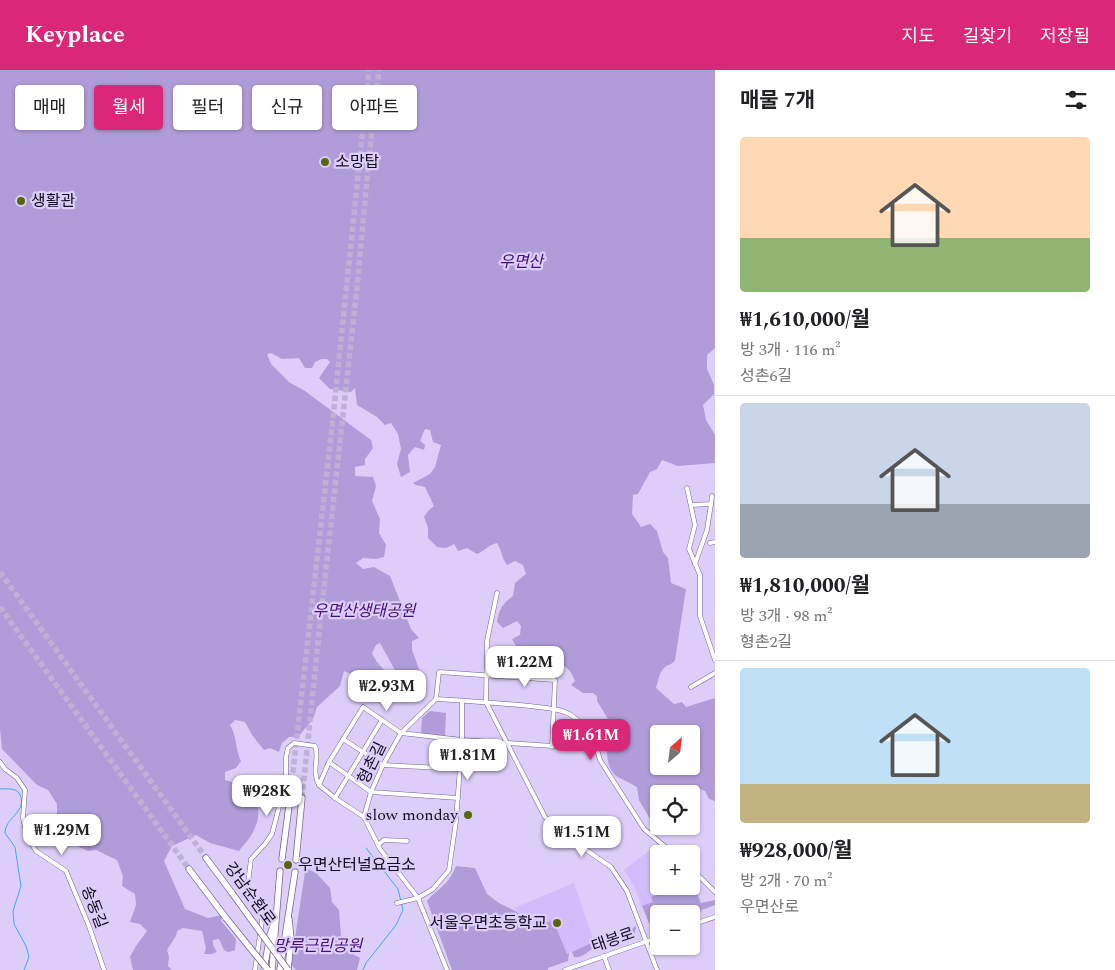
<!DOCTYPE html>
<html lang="ko">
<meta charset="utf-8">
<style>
body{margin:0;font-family:Spectral,"Noto Sans KR",serif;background:#f6f6f6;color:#202124;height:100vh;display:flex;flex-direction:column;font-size:19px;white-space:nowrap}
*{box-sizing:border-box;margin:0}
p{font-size:16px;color:#757577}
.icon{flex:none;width:28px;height:28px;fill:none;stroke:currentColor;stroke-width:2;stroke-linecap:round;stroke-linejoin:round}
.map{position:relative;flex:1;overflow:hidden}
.panel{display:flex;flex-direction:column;background:#fff;width:400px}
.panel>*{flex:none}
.banner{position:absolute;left:15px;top:15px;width:475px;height:45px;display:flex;gap:10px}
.needle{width:32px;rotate:28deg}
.controls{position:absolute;left:650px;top:655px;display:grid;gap:10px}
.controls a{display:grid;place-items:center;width:50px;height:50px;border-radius:5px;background:#fff;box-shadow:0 1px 4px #0004;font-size:25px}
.price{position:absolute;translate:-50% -42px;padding:0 11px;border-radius:10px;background:#fff;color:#222;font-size:16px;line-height:32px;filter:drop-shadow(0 1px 2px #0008)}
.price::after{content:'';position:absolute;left:50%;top:30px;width:15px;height:11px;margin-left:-8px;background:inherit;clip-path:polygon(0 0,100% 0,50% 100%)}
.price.on{background:#db2777;color:#fff}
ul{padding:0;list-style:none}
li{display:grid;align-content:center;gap:10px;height:265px;padding:0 25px}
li+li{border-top:1px solid #e0e0e0}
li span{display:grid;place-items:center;height:155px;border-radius:5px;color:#555}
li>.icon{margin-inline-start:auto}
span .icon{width:90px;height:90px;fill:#fffc;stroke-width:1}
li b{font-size:21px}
h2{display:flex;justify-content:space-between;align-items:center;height:60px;padding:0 25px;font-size:21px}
.tag{padding:0 18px;border-radius:5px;background:#fff;box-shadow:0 1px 4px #0004;font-size:18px;line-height:45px}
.tag.on{background:#db2777;color:#fff}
header{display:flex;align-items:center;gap:30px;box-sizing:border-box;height:70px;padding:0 25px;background:#db2777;color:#fff}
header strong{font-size:24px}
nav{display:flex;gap:28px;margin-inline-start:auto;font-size:18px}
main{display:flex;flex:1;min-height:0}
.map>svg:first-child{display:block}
.built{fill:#d1bdfa}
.green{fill:#b09cd8;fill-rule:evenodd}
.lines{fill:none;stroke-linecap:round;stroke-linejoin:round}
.stream{stroke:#42a9e8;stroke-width:1}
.highway-tunnel{stroke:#beb1d8;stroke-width:5.5;stroke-dasharray:5.5 3;stroke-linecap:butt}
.minor-casing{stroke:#736292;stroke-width:5}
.highway-casing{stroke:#736292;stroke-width:7}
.minor{stroke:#fff;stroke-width:4}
.highway{stroke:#fff;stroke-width:5.5}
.highway-bridge-casing{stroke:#736292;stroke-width:7;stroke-linecap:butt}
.highway-bridge{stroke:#fff;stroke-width:5.5}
.poi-dot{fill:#58670f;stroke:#dccef9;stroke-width:2}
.labels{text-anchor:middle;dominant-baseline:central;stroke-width:4.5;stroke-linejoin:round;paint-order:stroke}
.poi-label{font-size:16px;fill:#110b1d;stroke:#dccef9;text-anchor:start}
.park-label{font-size:16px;font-style:italic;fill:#450e7a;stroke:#dccef9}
.street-label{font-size:16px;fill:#110b1d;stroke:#dccef9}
</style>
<header>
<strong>Keyplace</strong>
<nav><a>지도</a><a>길찾기</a><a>저장됨</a></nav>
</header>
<main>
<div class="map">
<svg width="715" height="900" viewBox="0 0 715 900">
<rect width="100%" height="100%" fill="#dccef9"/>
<!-- built -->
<g class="built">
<polygon points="658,774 670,784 659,784 659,816 691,816 691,802 703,811 694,816 701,834 659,844 659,850 649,853 634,816 624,800"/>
<polygon points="574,813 594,872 546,893 533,858 514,838"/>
</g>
<!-- green -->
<g class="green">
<path d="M0,0H715V278L707,285V299L714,315V324L703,335L706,350L715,365V393L678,396L662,390L657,399L650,402L638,424L633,425L632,444L641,457L650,454L657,461L663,482L668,488L671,513L686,519L675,590C672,595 669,594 665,597C659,602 658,612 656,618L674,634L682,632L686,637L715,628V731L709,729L705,721L697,718L686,721H675L669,724H659V744L653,754L639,730L637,717C631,713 622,710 616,706C606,698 607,682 607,672C607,665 602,660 603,653L608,649L597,631V626L593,623H583L571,615L575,611C570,595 555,589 540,584C532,588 524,585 516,581V576L512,569L520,565L521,556L517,551L503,558L497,552C499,540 502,534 513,526L515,513L526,504L523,495L515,491L507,495C501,487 502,480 497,473C488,475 485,481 477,484L467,478L458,481L454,474L446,478L437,477L428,468V458L424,447L428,441L434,436L425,417L416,415L413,413L430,404L435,397L441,375L433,372L430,360L425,359L420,371L425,375L424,380L415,377L408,385L410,402L401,407L397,394L401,379L398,364L391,353L385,355L377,347L357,335L355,318L351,322L330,319L319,308L330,292L327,289H321L315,292L312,298H305L299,288L282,289L271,283L267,284L271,294L289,312L305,321L371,370L373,378L365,389V395L355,397V406L373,407L376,416L372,431L380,449L379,463L386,475L384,487L376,489L363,488L356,493L363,499L374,497L390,506L411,559L419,568L412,571V580L420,602L424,605V611L419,616L414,626H407L396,602L380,573L376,575L372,583C379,600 395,604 398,624C383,632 377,621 366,613C359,608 351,604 344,601L340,616L317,637L313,649L298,667H289L282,673L279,682L270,678L264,680L252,665L245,652L235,650L230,655C237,666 235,679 241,691L236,698L225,702V710C252,716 267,736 253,762C250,769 243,775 239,781L210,773L196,765L172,776L164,791L185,839L208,848L222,845L221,851L236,869L235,880L228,882L224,880L219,869L213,870V875L217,882L212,884H204L206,878L202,861L183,858L177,861L176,866L167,880L169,887L168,896L172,900H133L130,887L136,876L147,861L140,854L130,852L136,835L135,824L122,816L123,806L117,790L96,780L88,781L75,775L57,747V734L48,720L37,715L2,679L0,659ZM659,664H691V696H659Z"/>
<polygon points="430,641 446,643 445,666 421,663 422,648"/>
<path d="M456,796L475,798L487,824L499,833L517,842L532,858L553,850L567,884L569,883L568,891L548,898V900H452L427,831C439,817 448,816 456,796Z"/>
<polygon points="308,799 316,803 330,818 332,832 339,840 342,878 360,888 357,900 296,900 291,894 305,802"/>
<polygon points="691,815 694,816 701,833 715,830 715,835 691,844 659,844 659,856 656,858 649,853 642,836 653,832 651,827 681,816"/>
<path d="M635,856L636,858L634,865C620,870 606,872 592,879C586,883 582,888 574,887L572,882C583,877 594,871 606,868C615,865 628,865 635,856Z"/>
</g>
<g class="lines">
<!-- stream -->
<g class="stream">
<path d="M0,719C8,719 18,717 21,727C25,743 5,748 5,763L15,777L21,816L13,841L14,854L26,876L29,887L24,900"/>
<polyline points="363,900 366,893 396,855 403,840 398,819 366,778"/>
</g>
<!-- highway-tunnel -->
<g class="highway-tunnel">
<polyline points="0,502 206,788"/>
<polyline points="0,537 189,799"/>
<polyline points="290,728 332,357 369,0"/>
<polyline points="302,728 321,544 357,218 369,87 379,0"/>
</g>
<!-- minor casing -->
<g class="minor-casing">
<g id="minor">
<polyline points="687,418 695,455 689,479 700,505 700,546 715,590"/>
<polyline points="691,435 711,434 712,426"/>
<polyline points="710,473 715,472"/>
<polyline points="695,494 707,460 711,434"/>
<polyline points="497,523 487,571 486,632 545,747 569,768 611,797 627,821 657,900"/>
<polyline points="691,617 715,603"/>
<polyline points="436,629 439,602 555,610 552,677"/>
<polyline points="343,669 383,695 460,699"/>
<polyline points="0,692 5,699 17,708 25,720 23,748 27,766 36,781 66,801 89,856 104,900"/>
<polyline points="329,692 319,715 335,728 364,747"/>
<polyline points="335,728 382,650"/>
<polyline points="458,728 371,722 329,692 363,637 401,663 462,670 597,679"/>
<polyline points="378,775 384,770 407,771"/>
<polyline points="691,798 715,822"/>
<polyline points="397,833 418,828 433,819 449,800 456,751 462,670 462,631"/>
<polyline points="691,855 715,847"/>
<polyline points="604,886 609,900"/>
<path d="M255,900L263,843C243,821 248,817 251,789L265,774L272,764L286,710V687L288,678L294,673L315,676C320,686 311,701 319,715"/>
<path d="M447,900L418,828L380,779L364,747L371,722L383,695L401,663L436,629C468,631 499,633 530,636C543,638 560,638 571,645C586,655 596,674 600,690L644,759L674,784"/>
<polyline points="565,900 659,867"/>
</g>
</g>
<!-- highway casing -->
<g class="highway-casing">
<g id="highway">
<polyline points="206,788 232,823"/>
<polyline points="282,789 290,728"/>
<polyline points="296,790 302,728"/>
<polyline points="189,799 226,848"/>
<polyline points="264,900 270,865 275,851"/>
<polyline points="272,900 280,801"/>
<polyline points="280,900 295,802"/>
<polyline points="288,900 291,870 289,849"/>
</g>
</g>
<!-- minor -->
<use href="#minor" class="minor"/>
<!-- highway -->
<use href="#highway" class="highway"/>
<!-- highway-bridge casing -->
<g class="highway-bridge-casing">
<g id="highway-bridge">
<polyline points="232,823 288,900"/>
<polyline points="226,848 268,900"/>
</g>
</g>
<!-- highway-bridge -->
<use href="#highway-bridge" class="highway-bridge"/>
</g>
<!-- markers -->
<g class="poi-dot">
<circle cx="325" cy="92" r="5"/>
<circle cx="21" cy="131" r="5"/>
<circle cx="468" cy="745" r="5"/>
<circle cx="288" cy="795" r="5"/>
<circle cx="557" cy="853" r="5"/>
</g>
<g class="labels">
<!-- poi labels -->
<g class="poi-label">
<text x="335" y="92">소망탑</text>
<text x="31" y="131">생활관</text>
<text x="458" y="745" text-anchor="end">slow monday</text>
<text x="298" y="795">우면산터널요금소</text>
<text x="547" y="853" text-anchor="end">서울우면초등학교</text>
</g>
<!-- park labels -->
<g class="park-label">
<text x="521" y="192">우면산</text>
<text x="364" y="541">우면산생태공원</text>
<text x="318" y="876">망루근린공원</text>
</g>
<!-- street labels -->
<g class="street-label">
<text transform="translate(372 693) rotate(-64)">형촌길</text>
<text transform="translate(250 824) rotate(54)">강남순환로</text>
<text transform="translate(94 837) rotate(69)">송동길</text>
<text transform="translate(613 870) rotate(-19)">태봉로</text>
</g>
</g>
</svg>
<div class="controls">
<a><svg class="needle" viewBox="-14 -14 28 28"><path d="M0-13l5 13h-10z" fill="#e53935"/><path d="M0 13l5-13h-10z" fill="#757577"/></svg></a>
<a><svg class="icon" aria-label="locate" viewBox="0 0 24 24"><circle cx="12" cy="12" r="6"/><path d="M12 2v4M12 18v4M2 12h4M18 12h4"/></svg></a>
<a>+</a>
<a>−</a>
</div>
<b class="price" style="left:525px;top:618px">₩1.22M</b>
<b class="price" style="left:387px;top:642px">₩2.93M</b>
<b class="price on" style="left:591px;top:691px">₩1.61M</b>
<b class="price" style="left:468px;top:711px">₩1.81M</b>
<b class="price" style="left:267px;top:747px">₩928K</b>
<b class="price" style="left:62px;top:786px">₩1.29M</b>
<b class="price" style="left:582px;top:788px">₩1.51M</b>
<div class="banner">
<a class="tag">매매</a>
<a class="tag on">월세</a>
<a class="tag">필터</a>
<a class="tag">신규</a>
<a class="tag">아파트</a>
</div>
</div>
<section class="panel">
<h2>매물 7개<svg class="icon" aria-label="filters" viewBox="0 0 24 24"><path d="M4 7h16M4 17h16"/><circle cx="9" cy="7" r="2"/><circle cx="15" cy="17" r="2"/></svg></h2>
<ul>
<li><span style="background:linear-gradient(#ffd9b3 65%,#8fb573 0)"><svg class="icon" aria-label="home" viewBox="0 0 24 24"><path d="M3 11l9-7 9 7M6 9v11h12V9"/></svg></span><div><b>₩1,610,000/월</b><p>방 3개 · 116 m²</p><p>성촌6길</p></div></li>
<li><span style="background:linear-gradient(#c9d6e8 65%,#9aa5b1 0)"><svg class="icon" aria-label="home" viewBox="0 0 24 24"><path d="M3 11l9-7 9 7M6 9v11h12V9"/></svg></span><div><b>₩1,810,000/월</b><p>방 3개 · 98 m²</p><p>형촌2길</p></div></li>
<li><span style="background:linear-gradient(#bfe0f5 75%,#c2b280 0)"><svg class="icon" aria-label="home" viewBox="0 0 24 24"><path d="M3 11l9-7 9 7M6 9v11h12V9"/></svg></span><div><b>₩928,000/월</b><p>방 2개 · 70 m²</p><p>우면산로</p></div></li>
</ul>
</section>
</main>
